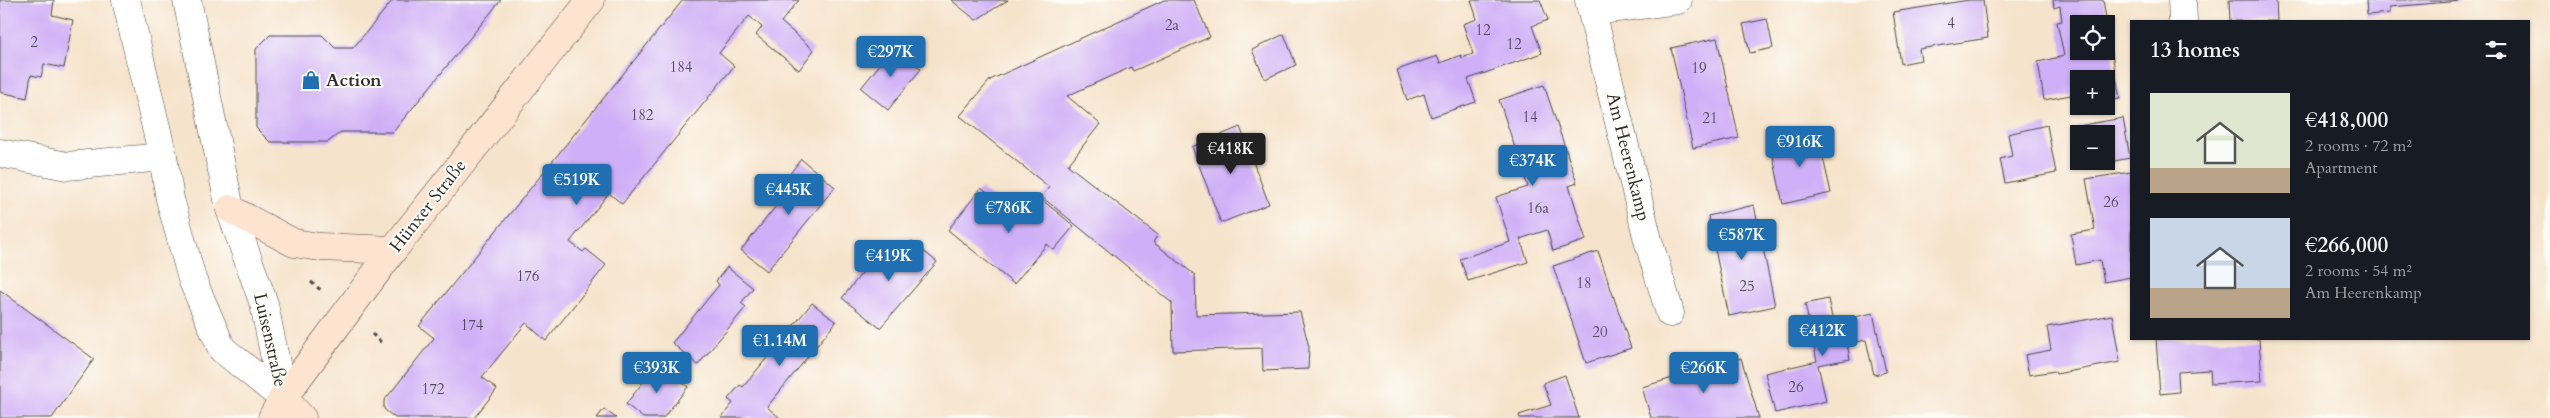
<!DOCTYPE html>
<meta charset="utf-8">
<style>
body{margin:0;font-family:Cardo,serif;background:#242831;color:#f1f3f6;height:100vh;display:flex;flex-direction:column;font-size:19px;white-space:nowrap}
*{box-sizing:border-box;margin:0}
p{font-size:16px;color:#9ea1a6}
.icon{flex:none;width:28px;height:28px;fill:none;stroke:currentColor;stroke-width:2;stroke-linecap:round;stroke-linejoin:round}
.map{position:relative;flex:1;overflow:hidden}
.side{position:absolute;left:2130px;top:20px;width:400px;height:320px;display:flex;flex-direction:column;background:#171b24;border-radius:0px;box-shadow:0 1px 4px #0004}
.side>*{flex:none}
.buttons{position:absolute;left:2070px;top:15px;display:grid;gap:10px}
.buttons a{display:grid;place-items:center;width:45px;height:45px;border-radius:0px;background:#171b24;box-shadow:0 1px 4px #0004;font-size:25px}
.price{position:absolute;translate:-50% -42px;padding:0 11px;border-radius:5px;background:#1f6fb2;color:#fff;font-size:16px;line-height:32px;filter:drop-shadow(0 1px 2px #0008)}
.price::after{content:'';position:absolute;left:50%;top:30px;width:15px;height:11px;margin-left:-8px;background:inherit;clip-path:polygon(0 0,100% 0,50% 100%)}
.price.on{background:#222;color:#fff}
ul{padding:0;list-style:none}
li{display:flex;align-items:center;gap:15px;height:125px;padding:0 20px}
li span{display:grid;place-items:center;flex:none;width:140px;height:100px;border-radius:0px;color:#555}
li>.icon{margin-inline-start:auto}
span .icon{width:60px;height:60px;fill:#fffc;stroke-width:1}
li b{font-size:21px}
h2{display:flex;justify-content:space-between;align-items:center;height:60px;padding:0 20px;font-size:21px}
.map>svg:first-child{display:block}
.building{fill:#cfaff7}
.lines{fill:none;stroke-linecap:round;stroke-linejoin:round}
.street-casing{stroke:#494743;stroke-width:29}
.secondary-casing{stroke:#494743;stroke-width:29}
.path{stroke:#494743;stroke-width:3;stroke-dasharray:4 4;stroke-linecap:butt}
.street{stroke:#fff;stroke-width:28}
.secondary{stroke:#fde4d0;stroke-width:28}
.labels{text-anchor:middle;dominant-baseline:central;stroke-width:4;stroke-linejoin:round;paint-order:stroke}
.number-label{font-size:15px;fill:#544c5e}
.poi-label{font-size:18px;font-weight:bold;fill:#2b2b2b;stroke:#fdfcf7;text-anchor:start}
.street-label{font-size:18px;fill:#2b2b2b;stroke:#fdfcf7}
</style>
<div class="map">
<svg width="2550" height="418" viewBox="0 0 2550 418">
<rect width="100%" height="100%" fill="#fdfcf7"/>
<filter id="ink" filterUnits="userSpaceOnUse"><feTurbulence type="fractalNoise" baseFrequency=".02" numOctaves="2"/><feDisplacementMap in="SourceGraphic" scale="10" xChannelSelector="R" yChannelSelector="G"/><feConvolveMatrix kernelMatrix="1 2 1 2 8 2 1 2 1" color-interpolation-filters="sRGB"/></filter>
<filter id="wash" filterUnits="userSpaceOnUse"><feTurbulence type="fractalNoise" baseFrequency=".0096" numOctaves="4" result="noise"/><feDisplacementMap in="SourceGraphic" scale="20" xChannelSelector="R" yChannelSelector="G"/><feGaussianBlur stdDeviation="1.12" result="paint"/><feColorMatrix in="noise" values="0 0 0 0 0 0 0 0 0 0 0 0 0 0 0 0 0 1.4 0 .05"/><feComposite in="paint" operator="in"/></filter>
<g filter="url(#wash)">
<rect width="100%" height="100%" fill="#f6e3cb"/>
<g id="blocks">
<!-- building -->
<g class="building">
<polygon points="0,0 54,0 52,15 73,20 64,68 44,64 41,77 31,75 27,98 0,92"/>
<polygon points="393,0 501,0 393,132 341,132 328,142 270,142 256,128 256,49 270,35 322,35 335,48 353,48"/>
<polygon points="683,0 799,0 781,22 814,50 799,70 756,35 762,27 749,16 719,53 734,66 622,204 609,193 570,242 583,252 586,249 606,265 546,341 526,323 482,377 497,389 474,418 395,418 384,409 384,401 434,338 419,326"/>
<polygon points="951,0 1008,0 976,20"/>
<polygon points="1164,0 1194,0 1210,37 1133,71 1131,67 1067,96 1100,124 1068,165 1158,235 1153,242 1195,275 1196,315 1300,312 1309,347 1308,369 1263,371 1262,348 1173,351 1172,303 1042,197 1049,187 960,116 990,80"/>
<polygon points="1471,0 1540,0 1548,20 1532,26 1542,53 1468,79 1476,102 1431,117 1424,94 1407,100 1397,70 1437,56 1440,63 1461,55 1462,58 1473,54 1463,24 1477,19"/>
<polygon points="1969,0 1983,0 1988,38 1919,49 1921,60 1901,64 1893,12"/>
<polygon points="2053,0 2103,0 2107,24 2079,24 2079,51 2106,51 2107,26 2120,99 2106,101 2106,79 2079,79 2079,106 2073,107 2071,95 2044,100 2038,62 2064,56 2057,22 2062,21 2060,6 2054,8"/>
<polygon points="2229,0 2276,0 2277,21 2230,21"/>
<polygon points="2366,0 2461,0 2461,1 2390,7 2390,13 2367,15"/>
<polygon points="1767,19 1773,48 1750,53 1743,24"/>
<polygon points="1284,34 1296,65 1265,79 1252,50"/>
<polygon points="1717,38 1739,138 1693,148 1671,48"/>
<polygon points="894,47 921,69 888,110 861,88"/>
<polygon points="1544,85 1577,183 1569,186 1586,240 1553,251 1547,230 1520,239 1528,262 1468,281 1460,259 1510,242 1496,197 1528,187 1499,100"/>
<polygon points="2123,118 2130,158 2084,167 2083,161 2106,161 2106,134 2078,134 2077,126"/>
<polygon points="2047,125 2056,173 2005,183 2000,159 2012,156 2008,134"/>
<polygon points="1240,127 1269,204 1221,223 1192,147"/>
<polygon points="1817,131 1831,193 1783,204 1770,142"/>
<polygon points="801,159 835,187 767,271 741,250 796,181 789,175"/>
<polygon points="2131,172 2131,277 2104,282 2100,260 2076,265 2071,234 2095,230 2086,179"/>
<polygon points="981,188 1022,222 1041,199 1074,226 1054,250 1047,244 1014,284 948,230"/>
<polygon points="1754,205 1775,306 1729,316 1708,216"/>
<polygon points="911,241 937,262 880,328 842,298 884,246 898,257"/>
<polygon points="1598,251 1631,348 1586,363 1553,266"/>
<polygon points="727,267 753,288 741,303 746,307 698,365 672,343 719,285 716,281"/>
<polygon points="0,290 94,359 52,418 0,418"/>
<polygon points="1828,299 1833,322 1873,313 1886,372 1874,375 1866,340 1847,344 1850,359 1818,365 1826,401 1775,413 1765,373 1817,361 1805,304"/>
<polygon points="812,303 836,322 767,407 780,418 721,418 733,403 728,399 740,385 743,387"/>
<polygon points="2112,315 2120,362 2056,374 2055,371 2029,375 2025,355 2051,350 2047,327"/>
<polygon points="2156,339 2259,339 2262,381 2211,384 2210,370 2178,372 2179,392 2160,394"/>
<polygon points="1741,358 1759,418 1651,418 1642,387"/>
<polygon points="658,363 688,387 663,418 643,418 626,404"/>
<polygon points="1565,375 1579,418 1520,418 1519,415 1551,405 1543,383"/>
<polygon points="604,409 616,418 597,418"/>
</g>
</g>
</g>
<g filter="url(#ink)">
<use href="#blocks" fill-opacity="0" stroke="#494743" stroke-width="1"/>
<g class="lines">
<!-- street casing -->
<g class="street-casing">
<g id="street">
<polyline points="126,0 163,157 170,199 192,279 222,349 283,398"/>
<polyline points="187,0 230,209 264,304 283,398"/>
<polyline points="1589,0 1648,240 1670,313"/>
<polyline points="2182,0 2183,21"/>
<polyline points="1593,11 1678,0"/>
<polyline points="0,153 67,166 163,157"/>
</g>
</g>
<!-- secondary casing -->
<g class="secondary-casing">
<g id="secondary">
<polyline points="230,209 294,243 320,247 393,250"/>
<polyline points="283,398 302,418"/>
<polyline points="272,418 283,398 393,250 591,0"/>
</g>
</g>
<!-- path -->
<g class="path">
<polyline points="311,282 322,291"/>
<polyline points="372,334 383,344"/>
</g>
<!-- street -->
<use href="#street" class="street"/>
<!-- secondary -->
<use href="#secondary" class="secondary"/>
</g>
</g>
<!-- icons -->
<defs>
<g id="shop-bare" transform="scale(1.5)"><path d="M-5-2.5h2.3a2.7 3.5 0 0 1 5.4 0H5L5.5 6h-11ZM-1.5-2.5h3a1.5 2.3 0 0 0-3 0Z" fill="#1f6fb2" stroke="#fdfcf7" stroke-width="2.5" paint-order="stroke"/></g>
</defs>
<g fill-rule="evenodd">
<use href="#shop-bare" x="311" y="80"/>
</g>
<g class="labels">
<!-- number labels -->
<g class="number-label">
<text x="1951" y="23">4</text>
<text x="1172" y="25">2a</text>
<text x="1483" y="30">12</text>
<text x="34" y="42">2</text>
<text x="1514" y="44">12</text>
<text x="681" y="67">184</text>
<text x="1699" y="68">19</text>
<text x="642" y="115">182</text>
<text x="1530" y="117">14</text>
<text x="1710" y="118">21</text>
<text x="2111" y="202">26</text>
<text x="1538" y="208">16a</text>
<text x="528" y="276">176</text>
<text x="1584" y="283">18</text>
<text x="1747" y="286">25</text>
<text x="472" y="325">174</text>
<text x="1600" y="332">20</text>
<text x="1796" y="387">26</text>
<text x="433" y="389">172</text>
</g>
<!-- poi labels -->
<g class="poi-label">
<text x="326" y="80">Action</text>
</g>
<!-- street labels -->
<g class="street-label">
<text transform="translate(1628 157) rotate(76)">Am Heerenkamp</text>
<text transform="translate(428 206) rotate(-52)">Hünxer Straße</text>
<text transform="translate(270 340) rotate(77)">Luisenstraße</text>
</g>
</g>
</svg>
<div class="buttons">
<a><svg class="icon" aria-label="locate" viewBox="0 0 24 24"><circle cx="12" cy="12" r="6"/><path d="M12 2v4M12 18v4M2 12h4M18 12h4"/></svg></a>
<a>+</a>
<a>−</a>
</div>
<b class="price" style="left:891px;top:78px">€297K</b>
<b class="price" style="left:1800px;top:168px">€916K</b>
<b class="price on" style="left:1231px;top:175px">€418K</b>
<b class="price" style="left:1533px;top:187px">€374K</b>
<b class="price" style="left:577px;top:206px">€519K</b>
<b class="price" style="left:789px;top:216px">€445K</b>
<b class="price" style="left:1009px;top:234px">€786K</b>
<b class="price" style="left:1742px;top:261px">€587K</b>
<b class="price" style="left:889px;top:282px">€419K</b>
<b class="price" style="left:1823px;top:357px">€412K</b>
<b class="price" style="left:780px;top:367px">€1.14M</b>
<b class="price" style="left:657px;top:394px">€393K</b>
<b class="price" style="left:1704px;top:394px">€266K</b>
<section class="side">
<h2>13 homes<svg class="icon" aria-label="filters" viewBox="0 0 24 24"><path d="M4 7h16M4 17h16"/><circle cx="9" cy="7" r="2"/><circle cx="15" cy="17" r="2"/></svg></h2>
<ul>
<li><span style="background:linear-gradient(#dfe7d0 75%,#b9a48a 0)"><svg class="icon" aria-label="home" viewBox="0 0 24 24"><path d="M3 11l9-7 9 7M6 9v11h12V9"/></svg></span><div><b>€418,000</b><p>2 rooms · 72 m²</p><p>Apartment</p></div></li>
<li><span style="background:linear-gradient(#c9d6e8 70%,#b9a48a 0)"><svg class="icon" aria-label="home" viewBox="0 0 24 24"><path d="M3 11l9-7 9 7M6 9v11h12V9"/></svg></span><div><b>€266,000</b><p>2 rooms · 54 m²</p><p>Am Heerenkamp</p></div></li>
</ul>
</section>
</div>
